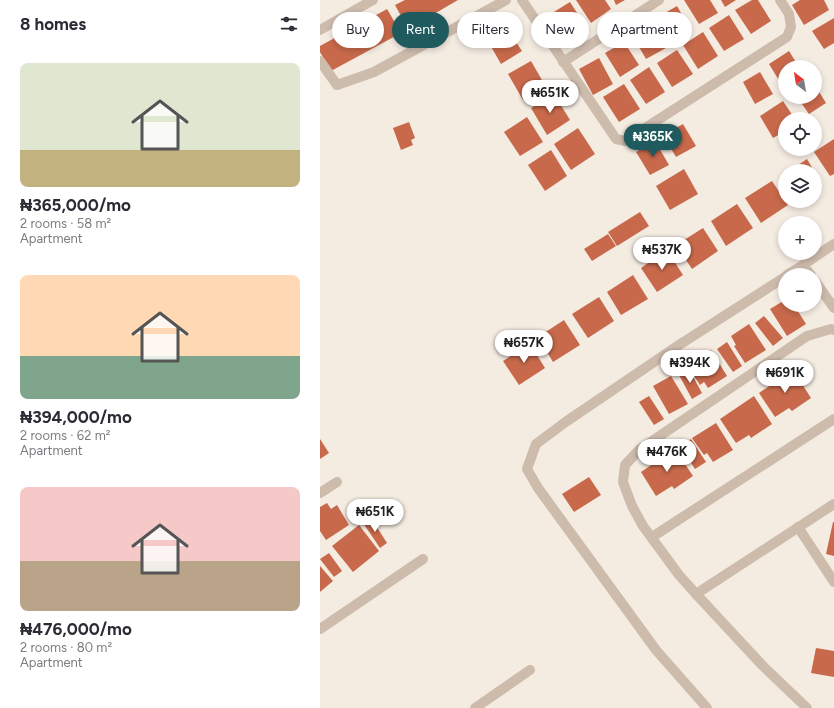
<!DOCTYPE html>
<meta charset="utf-8">
<style>
body{margin:0;font-family:Figtree,sans-serif;background:#f2f2f3;color:#2b2b33;height:100vh;display:flex;flex-direction:column;font-size:15px;white-space:nowrap}
*{box-sizing:border-box;margin:0}
p{font-size:13px;color:#7c7c81}
.icon{flex:none;width:22px;height:22px;fill:none;stroke:currentColor;stroke-width:2;stroke-linecap:round;stroke-linejoin:round}
.map{position:relative;flex:1;overflow:hidden}
.panel{display:flex;flex-direction:column;background:#fff;width:320px}
.panel>*{flex:none}
.top-card{position:absolute;left:12px;top:12px;width:380px;height:36px;display:flex;gap:8px}
.needle{width:26px;rotate:329deg}
.fabs{position:absolute;left:458px;top:60px;display:grid;gap:8px}
.fabs a{display:grid;place-items:center;width:44px;height:44px;border-radius:50%;background:#fff;box-shadow:0 2px 6px #0003;font-size:20px}
.price{position:absolute;translate:-50% -34px;padding:0 9px;border-radius:14px;background:#fff;color:#222;font-size:13px;line-height:26px;filter:drop-shadow(0 1px 2px #0008)}
.price::after{content:'';position:absolute;left:50%;top:24px;width:12px;height:9px;margin-left:-6px;background:inherit;clip-path:polygon(0 0,100% 0,50% 100%)}
.price.selected{background:#1f5a5e;color:#fff}
ul{padding:0;list-style:none}
li{display:grid;align-content:center;gap:8px;height:212px;padding:0 20px}
li span{display:grid;place-items:center;height:124px;border-radius:8px;color:#555}
li>.icon{margin-inline-start:auto}
span .icon{width:72px;height:72px;fill:#fffc;stroke-width:1}
li b{font-size:17px}
h2{display:flex;justify-content:space-between;align-items:center;height:48px;padding:0 20px;font-size:17px}
.chip{padding:0 14px;border-radius:18px;background:#fff;box-shadow:0 2px 6px #0003;font-size:14px;line-height:36px}
.chip.selected{background:#1f5a5e;color:#fff}
main{display:flex;flex:1;min-height:0}
.map>svg:first-child{display:block}
.building{fill:#c8694b}
.lines{fill:none;stroke-linecap:round;stroke-linejoin:round}
.minor{stroke:#cdbbac;stroke-width:10}
.tertiary{stroke:#cdbbac;stroke-width:10}
</style>
<main>
<section class="panel">
<h2>8 homes<svg class="icon" aria-label="filters" viewBox="0 0 24 24"><path d="M4 7h16M4 17h16"/><circle cx="9" cy="7" r="2"/><circle cx="15" cy="17" r="2"/></svg></h2>
<ul>
<li><span style="background:linear-gradient(#dfe7d0 70%,#c2b280 0)"><svg class="icon" aria-label="home" viewBox="0 0 24 24"><path d="M3 11l9-7 9 7M6 9v11h12V9"/></svg></span><div><b>₦365,000/mo</b><p>2 rooms · 58 m²</p><p>Apartment</p></div></li>
<li><span style="background:linear-gradient(#ffd9b3 65%,#7fa58c 0)"><svg class="icon" aria-label="home" viewBox="0 0 24 24"><path d="M3 11l9-7 9 7M6 9v11h12V9"/></svg></span><div><b>₦394,000/mo</b><p>2 rooms · 62 m²</p><p>Apartment</p></div></li>
<li><span style="background:linear-gradient(#f6c9c9 60%,#b9a48a 0)"><svg class="icon" aria-label="home" viewBox="0 0 24 24"><path d="M3 11l9-7 9 7M6 9v11h12V9"/></svg></span><div><b>₦476,000/mo</b><p>2 rooms · 80 m²</p><p>Apartment</p></div></li>
</ul>
</section>
<div class="map">
<svg width="514" height="708" viewBox="0 0 514 708">
<rect width="100%" height="100%" fill="#f4ebe1"/>
<!-- building -->
<g class="building">
<polygon points="85,0 138,0 88,29 75,5"/>
<polygon points="256,0 285,0 291,9 271,23"/>
<polygon points="294,0 305,0 296,5"/>
<polygon points="364,0 390,0 398,13 379,24"/>
<polygon points="401,0 416,0 405,7"/>
<polygon points="432,0 438,0 451,21 431,34 415,10"/>
<polygon points="480,0 504,0 509,10 484,25 472,5"/>
<polygon points="250,2 266,27 245,40 229,15"/>
<polygon points="357,6 371,31 352,42 338,17"/>
<polygon points="67,9 81,33 11,71 0,52 0,46"/>
<polygon points="409,15 424,39 404,51 389,28"/>
<polygon points="514,18 514,43 504,49 492,31"/>
<polygon points="331,24 346,48 326,59 312,35"/>
<polygon points="383,32 398,56 378,69 363,45"/>
<polygon points="192,36 202,51 181,64 169,43 179,37 182,42"/>
<polygon points="304,42 319,65 300,77 285,53"/>
<polygon points="357,50 373,74 352,87 337,63"/>
<polygon points="469,51 479,67 465,67 465,86 463,87 449,64"/>
<polygon points="279,58 293,84 273,95 259,69"/>
<polygon points="211,61 226,87 203,100 188,74"/>
<polygon points="329,67 345,92 326,104 310,80"/>
<polygon points="440,72 453,94 435,104 423,82"/>
<polygon points="304,84 320,109 299,122 283,97"/>
<polygon points="495,85 506,103 489,114 477,97 495,97"/>
<polygon points="234,94 250,120 227,135 211,108"/>
<polygon points="463,101 475,119 465,119 465,131 453,138 440,116"/>
<polygon points="207,117 223,142 200,156 184,132"/>
<polygon points="89,122 95,138 91,140 93,145 81,150 73,128"/>
<polygon points="363,124 376,146 356,157 343,135"/>
<polygon points="258,128 275,154 251,170 234,144"/>
<polygon points="514,139 514,174 510,176 494,152"/>
<polygon points="335,141 349,165 330,175 316,152"/>
<polygon points="231,150 247,176 225,191 208,165"/>
<polygon points="487,159 494,171 469,171"/>
<polygon points="364,169 378,194 350,210 336,186"/>
<polygon points="495,172 502,183 495,187"/>
<polygon points="452,181 468,205 441,223 425,198"/>
<polygon points="417,204 433,228 406,246 391,221"/>
<polygon points="320,212 329,226 297,246 288,232"/>
<polygon points="383,228 398,251 372,269 356,245"/>
<polygon points="288,234 296,246 272,261 264,249"/>
<polygon points="347,250 363,275 337,292 321,268"/>
<polygon points="313,275 328,299 301,315 287,292"/>
<polygon points="279,297 294,321 268,338 252,314"/>
<polygon points="465,300 465,305 474,305 486,324 467,336 450,309"/>
<polygon points="444,316 463,338 453,346 435,323"/>
<polygon points="244,320 260,345 233,362 218,337"/>
<polygon points="429,324 446,350 425,363 414,346 416,345 411,336"/>
<polygon points="407,342 422,366 413,372 397,349"/>
<polygon points="210,344 225,368 199,385 183,361"/>
<polygon points="391,350 407,376 388,388 384,382 380,385 372,373 376,371 371,363"/>
<polygon points="369,369 382,393 372,399 359,375"/>
<polygon points="473,370 491,398 472,411 469,408 455,417 439,393"/>
<polygon points="351,376 368,404 349,414 333,386"/>
<polygon points="329,396 344,419 334,425 319,402"/>
<polygon points="434,396 452,424 431,438 429,435 416,443 400,419"/>
<polygon points="396,423 413,450 393,462 387,453 384,455 372,438"/>
<polygon points="0,439 9,453 0,459"/>
<polygon points="371,439 386,462 375,469 360,446"/>
<polygon points="355,449 373,476 354,489 352,486 336,496 321,472"/>
<polygon points="269,477 281,495 254,512 242,494"/>
<polygon points="7,503 11,509 17,505 29,525 6,540 0,531 0,507"/>
<polygon points="51,518 67,543 60,548 43,523"/>
<polygon points="513,522 514,522 514,556 506,554"/>
<polygon points="39,525 59,551 33,572 12,546"/>
<polygon points="9,553 22,571 14,577 0,559"/>
<polygon points="0,566 13,581 0,592"/>
<polygon points="496,648 514,651 514,677 491,673"/>
</g>
<g class="lines">
<!-- minor -->
<g class="minor">
<polyline points="202,0 296,139 305,141 467,37 471,27 469,14 460,0"/>
<polyline points="0,30 53,0"/>
<polyline points="0,61 17,85 54,72 186,0"/>
<polyline points="243,62 339,0"/>
<polyline points="491,275 483,265 514,244"/>
<polyline points="495,281 514,308"/>
<polyline points="0,493 17,482"/>
<polyline points="478,527 514,582"/>
<polyline points="332,537 514,419"/>
<polyline points="376,594 514,504"/>
<polyline points="0,629 103,559"/>
<polyline points="155,708 210,670"/>
<polyline points="487,708 443,666 376,594 359,575 323,526 312,506 303,482 305,465 319,450 487,336 511,329 514,330"/>
</g>
<!-- tertiary -->
<g class="tertiary">
<polyline points="467,275 483,265"/>
<polyline points="387,708 336,650 218,488 207,469 216,444 247,421 359,345 465,277"/>
</g>
</g>
</svg>
<div class="fabs">
<a><svg class="needle" viewBox="-14 -14 28 28"><path d="M0-13l5 13h-10z" fill="#e53935"/><path d="M0 13l5-13h-10z" fill="#7c7c81"/></svg></a>
<a><svg class="icon" aria-label="locate" viewBox="0 0 24 24"><circle cx="12" cy="12" r="6"/><path d="M12 2v4M12 18v4M2 12h4M18 12h4"/></svg></a>
<a><svg class="icon" aria-label="layers" viewBox="0 0 24 24"><path d="M12 4l9 5-9 5-9-5zM3 14l9 5 9-5"/></svg></a>
<a>+</a>
<a>−</a>
</div>
<b class="price" style="left:230px;top:114px">₦651K</b>
<b class="price selected" style="left:333px;top:158px">₦365K</b>
<b class="price" style="left:342px;top:271px">₦537K</b>
<b class="price" style="left:204px;top:364px">₦657K</b>
<b class="price" style="left:370px;top:384px">₦394K</b>
<b class="price" style="left:465px;top:394px">₦691K</b>
<b class="price" style="left:347px;top:473px">₦476K</b>
<b class="price" style="left:55px;top:533px">₦651K</b>
<div class="top-card">
<a class="chip">Buy</a>
<a class="chip selected">Rent</a>
<a class="chip">Filters</a>
<a class="chip">New</a>
<a class="chip">Apartment</a>
</div>
</div>
</main>
